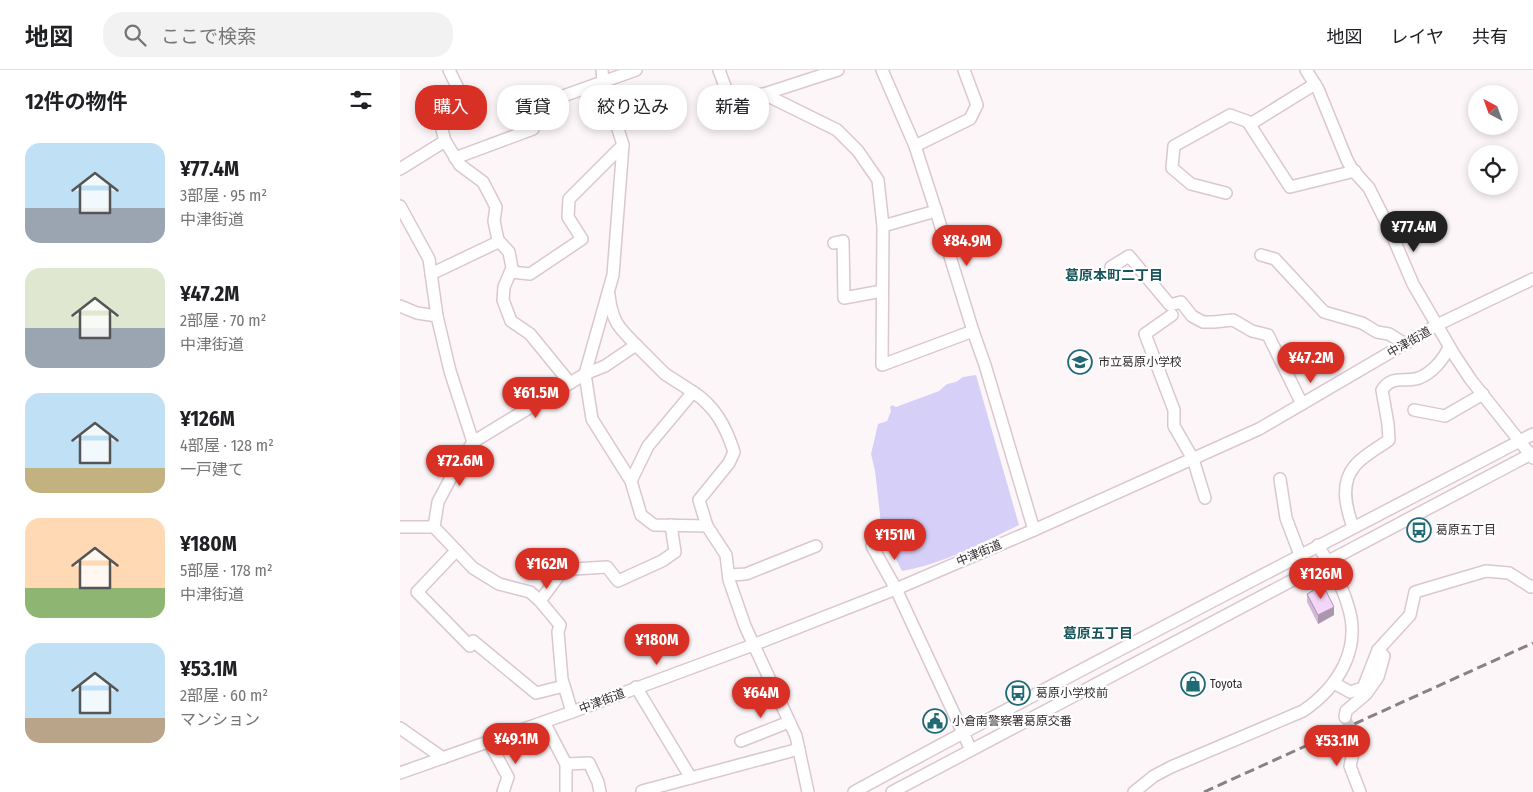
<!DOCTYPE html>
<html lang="ja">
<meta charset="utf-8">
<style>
body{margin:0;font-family:"Fira Sans Condensed","Noto Sans JP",sans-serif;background:#f2f2f2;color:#202124;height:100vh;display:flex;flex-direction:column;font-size:19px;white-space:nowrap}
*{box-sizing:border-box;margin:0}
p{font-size:16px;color:#757577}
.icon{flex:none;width:28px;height:28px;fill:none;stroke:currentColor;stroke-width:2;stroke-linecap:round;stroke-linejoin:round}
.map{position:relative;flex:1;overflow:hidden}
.details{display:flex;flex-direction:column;background:#fff;width:400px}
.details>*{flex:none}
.hud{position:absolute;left:15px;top:15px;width:475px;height:45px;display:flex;gap:10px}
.needle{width:32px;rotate:319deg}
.fabs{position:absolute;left:1068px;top:15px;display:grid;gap:10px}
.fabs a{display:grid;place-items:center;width:50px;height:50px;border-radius:50%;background:#fff;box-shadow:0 2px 8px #0003;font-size:25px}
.price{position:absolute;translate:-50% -42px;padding:0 11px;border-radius:18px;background:#d93025;color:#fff;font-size:16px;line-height:32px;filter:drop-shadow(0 1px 2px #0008)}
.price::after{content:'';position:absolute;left:50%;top:30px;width:15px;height:11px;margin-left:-8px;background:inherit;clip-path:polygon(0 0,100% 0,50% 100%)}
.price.current{background:#222;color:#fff}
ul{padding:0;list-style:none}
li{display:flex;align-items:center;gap:15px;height:125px;padding:0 25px}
li span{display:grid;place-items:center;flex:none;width:140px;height:100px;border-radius:15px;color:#555}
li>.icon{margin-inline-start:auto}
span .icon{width:60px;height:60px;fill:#fffc;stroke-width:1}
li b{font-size:21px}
h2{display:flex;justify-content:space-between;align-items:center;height:60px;padding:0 25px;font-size:21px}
.tag{padding:0 18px;border-radius:20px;background:#fff;box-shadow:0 2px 8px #0003;font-size:18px;line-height:45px}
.tag.current{background:#d93025;color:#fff}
header{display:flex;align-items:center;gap:30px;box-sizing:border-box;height:70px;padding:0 25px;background:#fff;border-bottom:1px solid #e0e0e0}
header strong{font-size:24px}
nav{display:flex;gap:28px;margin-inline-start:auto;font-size:18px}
.search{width:350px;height:45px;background:#f2f2f2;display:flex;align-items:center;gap:12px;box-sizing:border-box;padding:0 18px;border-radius:20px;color:#757577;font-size:19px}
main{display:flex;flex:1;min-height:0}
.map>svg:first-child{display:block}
.water{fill:#d6d0f9}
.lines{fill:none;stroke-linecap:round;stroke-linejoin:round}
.minor-tunnel{stroke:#d4cdd0;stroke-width:11;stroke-dasharray:11 5.5;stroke-linecap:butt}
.minor-casing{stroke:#dac7cf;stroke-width:14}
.minor{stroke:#fff;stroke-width:11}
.rail{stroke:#898285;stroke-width:3;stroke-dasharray:10 5;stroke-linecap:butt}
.wall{fill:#d2b8d6}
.shaded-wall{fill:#ab96ae}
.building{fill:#f4d6f9;stroke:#ab96ae}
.labels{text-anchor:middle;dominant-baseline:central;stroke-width:4.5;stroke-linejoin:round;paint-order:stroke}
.street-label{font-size:12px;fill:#312a2d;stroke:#fff}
.poi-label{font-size:12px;fill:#312a2d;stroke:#fff;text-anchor:start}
.neighbourhood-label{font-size:14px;font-weight:bold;fill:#19545b;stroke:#fff}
</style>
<header>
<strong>地図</strong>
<div class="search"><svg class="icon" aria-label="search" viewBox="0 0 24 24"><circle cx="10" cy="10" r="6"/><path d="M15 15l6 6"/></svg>ここで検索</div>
<nav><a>地図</a><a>レイヤ</a><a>共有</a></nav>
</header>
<main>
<section class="details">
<h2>12件の物件<svg class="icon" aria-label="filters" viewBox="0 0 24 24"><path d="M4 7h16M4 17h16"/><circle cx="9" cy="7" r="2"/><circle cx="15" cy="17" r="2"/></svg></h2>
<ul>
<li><span style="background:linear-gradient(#bfe0f5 65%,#9aa5b1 0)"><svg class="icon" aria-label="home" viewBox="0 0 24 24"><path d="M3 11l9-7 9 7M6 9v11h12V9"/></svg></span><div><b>¥77.4M</b><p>3部屋 · 95 m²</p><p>中津街道</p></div></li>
<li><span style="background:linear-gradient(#dfe7d0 60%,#9aa5b1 0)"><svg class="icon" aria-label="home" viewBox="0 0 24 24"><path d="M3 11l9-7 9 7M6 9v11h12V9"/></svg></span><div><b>¥47.2M</b><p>2部屋 · 70 m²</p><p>中津街道</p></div></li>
<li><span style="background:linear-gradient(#bfe0f5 75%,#c2b280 0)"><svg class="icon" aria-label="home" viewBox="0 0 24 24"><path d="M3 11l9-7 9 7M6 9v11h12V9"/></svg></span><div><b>¥126M</b><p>4部屋 · 128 m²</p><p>一戸建て</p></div></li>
<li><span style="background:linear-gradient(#ffd9b3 70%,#8fb573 0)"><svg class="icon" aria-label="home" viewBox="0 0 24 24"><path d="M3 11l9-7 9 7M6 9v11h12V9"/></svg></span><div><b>¥180M</b><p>5部屋 · 178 m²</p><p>中津街道</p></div></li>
<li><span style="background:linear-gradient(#bfe0f5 75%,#b9a48a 0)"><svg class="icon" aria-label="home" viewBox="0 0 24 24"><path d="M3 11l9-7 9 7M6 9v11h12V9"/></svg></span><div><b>¥53.1M</b><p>2部屋 · 60 m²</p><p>マンション</p></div></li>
</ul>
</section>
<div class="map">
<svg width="1133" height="722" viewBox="0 0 1133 722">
<rect width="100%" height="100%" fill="#fdf6f9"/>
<!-- water -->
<path class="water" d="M576,305L619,455C582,473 543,494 502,501L482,462L475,401L471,384L478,354L487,351L491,341L490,337L492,335L496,337L539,321L547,314L556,312L563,307Z"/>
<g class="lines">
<!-- minor-tunnel -->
<polyline class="minor-tunnel" points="945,647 956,670"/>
<!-- minor casing -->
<g class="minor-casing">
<g id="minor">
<polyline points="202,0 203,11 223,75 213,205 185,304 192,349 231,411 241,445 254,455 307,456 326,485 329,510 345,556 396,666 408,722"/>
<polyline points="319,0 330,30 364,24 438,0"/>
<polyline points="482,0 515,76 536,141 573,261 585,295 634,460"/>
<polyline points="906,0 918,19 947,90 952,99 969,118 989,158 1013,214 1055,286 1071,310 1133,388"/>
<polyline points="364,24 437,60 458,81 478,110 483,156 482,295 573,261"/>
<polyline points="138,35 236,0"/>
<polyline points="848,52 890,117 955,101"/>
<polyline points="45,71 60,95 83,112 96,137 94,151 98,170 109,182 112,198 104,217 103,230 111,251 130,264 170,313"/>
<polyline points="515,76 570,49 577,35 564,0"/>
<polyline points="55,88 133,59"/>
<polyline points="0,99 45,71 41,56 69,41 49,0"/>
<polyline points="826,123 791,114 772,98 774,76 830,45 852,53 915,14"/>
<polyline points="0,136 29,189 37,246 50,301 73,372"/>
<polyline points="483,156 536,141"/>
<polyline points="434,173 443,171 444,228 482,221"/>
<polyline points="861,185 875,189 924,242 962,253 977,262 989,264 1005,274"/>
<polyline points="711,197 729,186 770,235 781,232 792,246 803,252 814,252 833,250 852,261 868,265 902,334"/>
<polyline points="111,202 130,204 182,169 168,147 169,129 223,75"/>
<polyline points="31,204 96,173"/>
<path d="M209,225C212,251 218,257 236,275"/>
<polyline points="0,236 17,243 37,246"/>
<polyline points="772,245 745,264 774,340 774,356 793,389 805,428"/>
<path d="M293,322C315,336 326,357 334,382L329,393L299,430L307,456"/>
<polyline points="1014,340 1045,346 1083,324"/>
<polyline points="880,409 886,448 900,485"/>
<polyline points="0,457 34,457 73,498 99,514 130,522 140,531 160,555 158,562 162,609 172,642"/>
<polyline points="34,457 38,432 56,398 73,372 185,304 205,296 236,275 265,304 293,322 248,376 231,411"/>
<path d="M953,457C946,438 940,414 954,397C961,387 978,378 989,370L988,354L982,320C993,304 1004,313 1019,308C1032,303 1044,289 1049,277"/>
<polyline points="472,476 496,519 571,680"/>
<polyline points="56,481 17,522 70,576 73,571 136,623 164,616"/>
<polyline points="329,505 346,504 416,476"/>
<polyline points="140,531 160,504 174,499 207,497 218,511 262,491 275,482 271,455"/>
<polyline points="934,613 950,622 963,618 978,580 1010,545 1015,522 1086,501 1109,503 1131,517 1133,516"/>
<polyline points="236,617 291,708"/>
<polyline points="945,647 946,641 966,624 978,607 984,586 978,580"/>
<polyline points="144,652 166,694 166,722"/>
<polyline points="0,658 43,688"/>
<polyline points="956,670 950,696 960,722"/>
<polyline points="341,671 389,652"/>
<polyline points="89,672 108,707 103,722"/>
<polyline points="166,694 189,693 198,712 200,722"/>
<polyline points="0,703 172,642 353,575 496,519 634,460 859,359 1037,255 1133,209"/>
<polyline points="242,721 399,679"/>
<path d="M454,722C678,599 907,483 1133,364"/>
<polyline points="492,722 1133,383"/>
<path d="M734,722L754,706L771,697L903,641C938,617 962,579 948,536C942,514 929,495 918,475"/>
</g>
</g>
<!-- minor -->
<use href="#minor" class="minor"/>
<!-- rail -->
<polyline class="rail" points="804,722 1133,573"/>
</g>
<!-- wall -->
<polygon class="wall" points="907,524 934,545 918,554 907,532"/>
<!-- shaded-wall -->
<polygon class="shaded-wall" points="934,537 934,545 918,554 918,545"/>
<!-- building -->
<polygon class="building" points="923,515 934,537 918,545 907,524"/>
<!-- icons -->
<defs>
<g id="school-ring" transform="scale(1.25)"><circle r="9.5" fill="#fff" stroke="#1f6a73" stroke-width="1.5"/><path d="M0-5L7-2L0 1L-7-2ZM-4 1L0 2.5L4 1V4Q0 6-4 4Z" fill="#1f6a73"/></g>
<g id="bus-ring" transform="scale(1.25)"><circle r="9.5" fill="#fff" stroke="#1f6a73" stroke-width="1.5"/><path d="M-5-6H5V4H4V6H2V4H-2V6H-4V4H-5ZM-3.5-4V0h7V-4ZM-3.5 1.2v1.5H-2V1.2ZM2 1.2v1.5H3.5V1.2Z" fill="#1f6a73"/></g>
<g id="shop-ring" transform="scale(1.25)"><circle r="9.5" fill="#fff" stroke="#1f6a73" stroke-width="1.5"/><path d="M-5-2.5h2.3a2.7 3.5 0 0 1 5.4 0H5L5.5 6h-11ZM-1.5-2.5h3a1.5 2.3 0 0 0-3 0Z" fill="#1f6a73"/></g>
<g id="civic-ring" transform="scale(1.25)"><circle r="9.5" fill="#fff" stroke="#1f6a73" stroke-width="1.5"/><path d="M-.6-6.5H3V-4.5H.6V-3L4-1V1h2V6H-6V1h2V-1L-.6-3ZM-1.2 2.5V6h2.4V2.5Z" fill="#1f6a73"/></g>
</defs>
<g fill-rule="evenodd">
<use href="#school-ring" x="680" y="292"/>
<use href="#bus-ring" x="1019" y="460"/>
<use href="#shop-ring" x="793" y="614"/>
<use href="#bus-ring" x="618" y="623"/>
<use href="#civic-ring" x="535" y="651"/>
</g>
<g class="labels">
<!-- street labels -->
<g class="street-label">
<text transform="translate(1009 272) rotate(-30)">中津街道</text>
<text transform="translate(579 483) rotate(-23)">中津街道</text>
<text transform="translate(202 631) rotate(-21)">中津街道</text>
</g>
<!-- poi labels -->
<g class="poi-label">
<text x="698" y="292">市立葛原小学校</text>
<text x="1036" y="460">葛原五丁目</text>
<text x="810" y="614">Toyota</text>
<text x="636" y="623">葛原小学校前</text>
<text x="552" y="651">小倉南警察署葛原交番</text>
</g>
<!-- neighbourhood labels -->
<g class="neighbourhood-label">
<text x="714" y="205">葛原本町二丁目</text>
<text x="698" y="563">葛原五丁目</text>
</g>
</g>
</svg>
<div class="fabs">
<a><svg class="needle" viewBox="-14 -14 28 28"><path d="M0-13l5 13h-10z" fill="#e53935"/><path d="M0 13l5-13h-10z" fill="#757577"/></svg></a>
<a><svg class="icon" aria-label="locate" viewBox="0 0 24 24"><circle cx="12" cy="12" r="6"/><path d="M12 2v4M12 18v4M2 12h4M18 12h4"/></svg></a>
</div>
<b class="price current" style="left:1014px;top:183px">¥77.4M</b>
<b class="price" style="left:567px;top:197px">¥84.9M</b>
<b class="price" style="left:911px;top:314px">¥47.2M</b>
<b class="price" style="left:136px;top:349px">¥61.5M</b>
<b class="price" style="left:60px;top:417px">¥72.6M</b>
<b class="price" style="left:495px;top:491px">¥151M</b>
<b class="price" style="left:147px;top:520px">¥162M</b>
<b class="price" style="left:921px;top:530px">¥126M</b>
<b class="price" style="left:257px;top:596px">¥180M</b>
<b class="price" style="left:361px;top:649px">¥64M</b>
<b class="price" style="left:116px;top:695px">¥49.1M</b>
<b class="price" style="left:937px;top:697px">¥53.1M</b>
<div class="hud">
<a class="tag current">購入</a>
<a class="tag">賃貸</a>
<a class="tag">絞り込み</a>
<a class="tag">新着</a>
</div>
</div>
</main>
